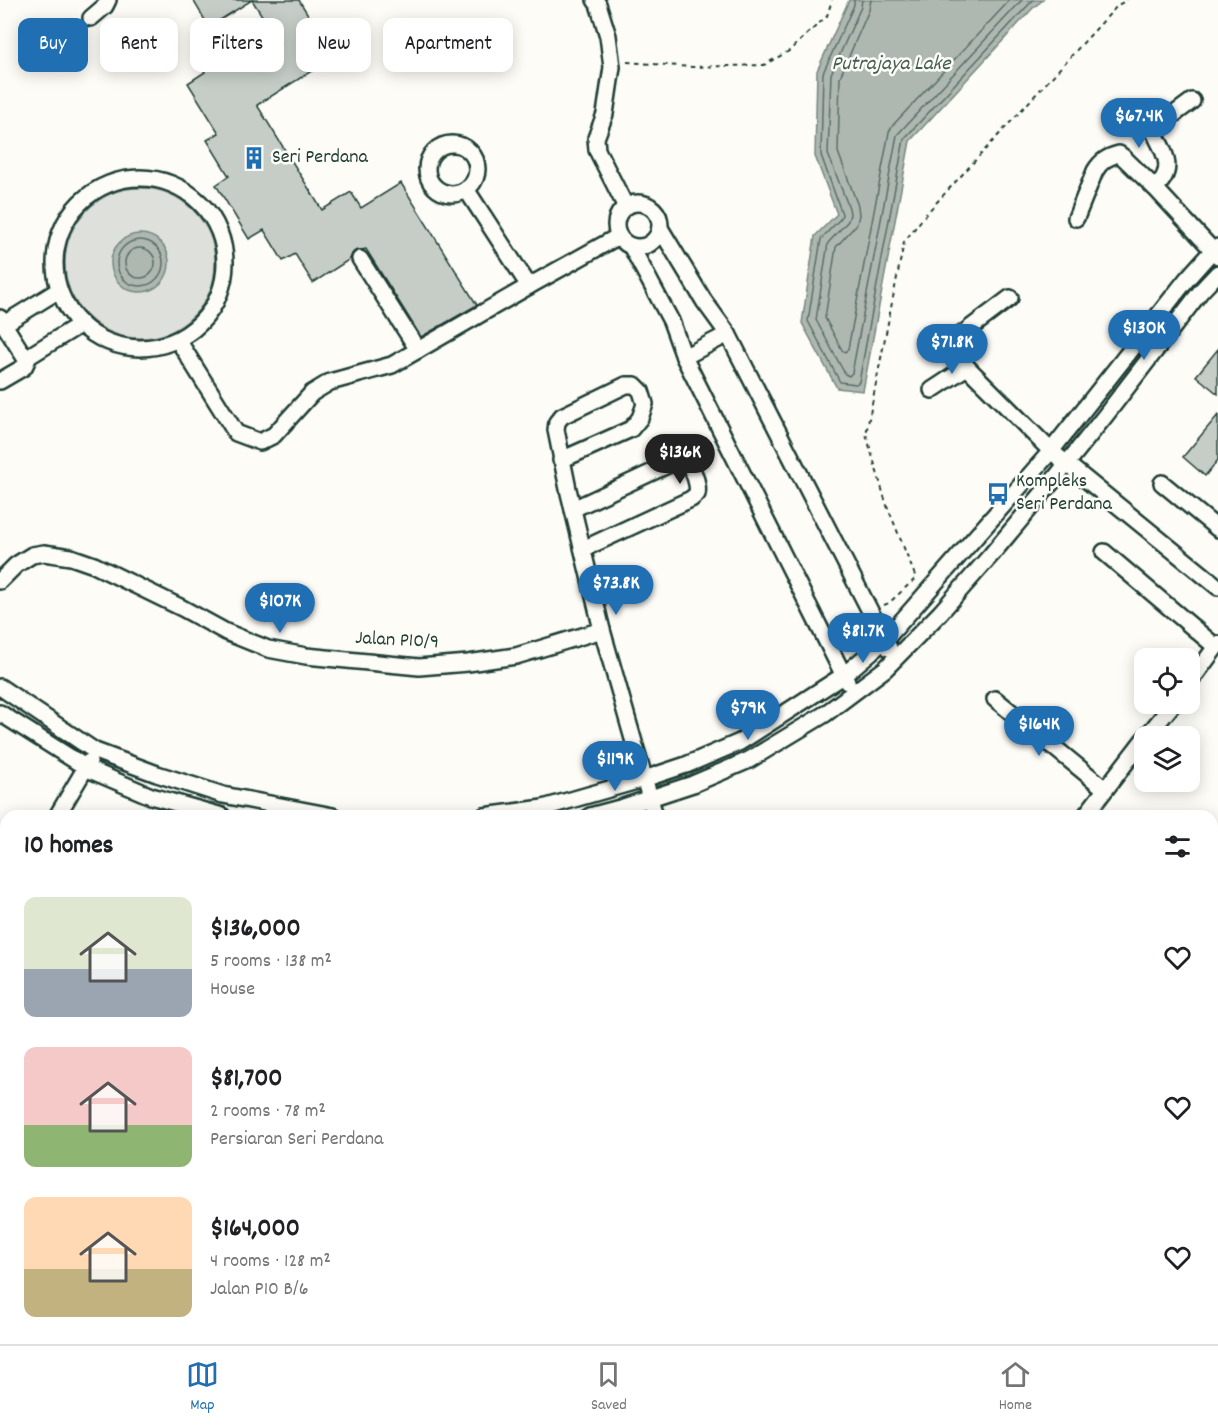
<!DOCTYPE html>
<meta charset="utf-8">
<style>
body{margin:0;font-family:Dekko,sans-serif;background:#f6f6f6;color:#202124;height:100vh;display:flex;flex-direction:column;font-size:22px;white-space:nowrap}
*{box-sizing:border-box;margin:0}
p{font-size:20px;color:#757577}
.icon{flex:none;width:33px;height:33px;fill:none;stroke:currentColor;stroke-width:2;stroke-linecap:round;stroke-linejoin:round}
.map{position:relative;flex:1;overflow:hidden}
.side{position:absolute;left:0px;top:810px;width:1218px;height:534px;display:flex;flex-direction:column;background:#fff;border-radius:18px 18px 0 0;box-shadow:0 3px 15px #0003}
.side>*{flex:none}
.hud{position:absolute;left:18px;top:18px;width:600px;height:54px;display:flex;gap:12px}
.fabs{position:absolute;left:1134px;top:648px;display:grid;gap:12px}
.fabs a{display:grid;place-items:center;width:66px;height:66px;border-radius:12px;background:#fff;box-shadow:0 3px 15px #0003;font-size:30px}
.price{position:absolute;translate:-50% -51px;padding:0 14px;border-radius:21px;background:#1f6fb2;color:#fff;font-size:20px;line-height:39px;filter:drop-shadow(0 2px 3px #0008)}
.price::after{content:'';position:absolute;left:50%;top:36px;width:18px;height:14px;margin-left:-9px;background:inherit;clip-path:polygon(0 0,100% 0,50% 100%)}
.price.active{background:#222;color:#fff}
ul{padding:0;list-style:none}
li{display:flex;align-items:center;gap:18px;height:150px;padding:0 24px}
li span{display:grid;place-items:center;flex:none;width:168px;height:120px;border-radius:12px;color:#555}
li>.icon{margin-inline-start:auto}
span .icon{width:72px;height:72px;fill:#fffc;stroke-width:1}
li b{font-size:26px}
h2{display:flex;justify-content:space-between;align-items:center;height:72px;padding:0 24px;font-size:26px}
.tag{padding:0 21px;border-radius:12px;background:#fff;box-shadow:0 3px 15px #0003;font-size:21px;line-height:54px}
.tag.active{background:#1f6fb2;color:#fff}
.tabs{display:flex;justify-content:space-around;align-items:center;height:84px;border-top:2px solid #e0e0e0;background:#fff;font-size:16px;color:#757577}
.tabs a{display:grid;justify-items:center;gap:3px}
.tabs .active{color:#1f6fb2}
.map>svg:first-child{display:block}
.green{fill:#dde0db;stroke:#7e8e88;stroke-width:1.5}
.water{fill:#aeb8b1;stroke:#75877f;stroke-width:1.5}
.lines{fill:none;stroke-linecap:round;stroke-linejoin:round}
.shore{stroke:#586e66;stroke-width:1.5}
.building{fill:#c6cdc7;stroke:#1f3d34;stroke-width:1.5}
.minor-casing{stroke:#1f3d34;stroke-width:20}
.major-casing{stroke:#1f3d34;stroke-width:22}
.path{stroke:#1f3d34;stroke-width:2;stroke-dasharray:4.5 4.5;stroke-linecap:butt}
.minor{stroke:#fdfcf7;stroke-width:15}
.major{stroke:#fdfcf7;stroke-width:18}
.labels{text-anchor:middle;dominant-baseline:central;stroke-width:5;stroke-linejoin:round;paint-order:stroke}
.poi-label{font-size:20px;fill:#1f3d34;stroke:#fdfcf7;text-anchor:start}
.street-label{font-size:20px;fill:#1f3d34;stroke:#fdfcf7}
.water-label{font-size:21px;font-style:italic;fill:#435c53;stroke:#fdfcf7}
</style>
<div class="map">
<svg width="1218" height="1344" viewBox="0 0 1218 1344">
<rect width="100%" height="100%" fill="#fdfcf7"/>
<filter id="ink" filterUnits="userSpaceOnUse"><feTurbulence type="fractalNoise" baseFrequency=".0167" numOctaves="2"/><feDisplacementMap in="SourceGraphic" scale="12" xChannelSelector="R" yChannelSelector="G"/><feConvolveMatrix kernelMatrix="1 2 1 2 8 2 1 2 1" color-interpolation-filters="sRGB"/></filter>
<g filter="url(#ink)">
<!-- green -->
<circle class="green" cx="140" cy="263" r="75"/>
<!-- water -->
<g class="water">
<polygon points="849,0 1043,0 1033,8 910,141 863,391 837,388 802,323 815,236 837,214 815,156 817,71"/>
<circle cx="140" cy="263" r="29"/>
</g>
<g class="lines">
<!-- shore -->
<g class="shore">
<polyline points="854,0 854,5 823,73 821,155 842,214 841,218 821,239 808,321 840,382 856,384 859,382 904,139 1033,0"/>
<polyline points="862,0 861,7 831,74 828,154 849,208 850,214 848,221 828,243 816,320 845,374 849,376 852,373 897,135 1022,0"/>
<polyline points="871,0 869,10 840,77 838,152 858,206 859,215 857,224 836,247 825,318 842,350 845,352 848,349 889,132 893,125 1010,0"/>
<circle cx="140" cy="263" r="23"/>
<circle cx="140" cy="263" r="15"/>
</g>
</g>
<!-- building -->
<g class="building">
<polygon points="193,0 252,0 209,27"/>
<polygon points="252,0 299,0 334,57 257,105 322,210 351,192 361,208 401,183 477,305 421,337 366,249 355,251 352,254 350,259 313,283 295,254 283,261 264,230 249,239 216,185 229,176 207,140 219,133 188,83 205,72 198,61 229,42 244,66 280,44"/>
<polygon points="1218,349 1218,394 1196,376"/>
<polygon points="1218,415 1218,460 1205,476 1183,457"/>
</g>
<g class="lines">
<!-- minor casing -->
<g class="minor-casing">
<g id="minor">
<polyline points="595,0 598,4 608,36 612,67 605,114 596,138 597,150 626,207"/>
<polyline points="91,18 105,6 108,0"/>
<circle cx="452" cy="169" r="25"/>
<circle cx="140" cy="263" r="85"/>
<path d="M1155,188C1176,169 1165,154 1154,132L1159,121L1173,115L1192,101"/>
<polyline points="466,189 529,286 619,236"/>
<circle cx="638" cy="225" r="22"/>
<path d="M1076,218L1095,171C1101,161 1107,157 1119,154L1123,157L1155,188L1218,256"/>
<polyline points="660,228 704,301 728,334 889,648"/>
<polyline points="631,246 671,321 684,357 847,682"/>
<polyline points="360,259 418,350 529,286"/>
<polyline points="1010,298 957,338 954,348 959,359 1051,451 1218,587"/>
<polyline points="0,318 27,361 24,367 0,381"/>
<polyline points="4,324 59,290"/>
<polyline points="178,340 236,433 260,442 274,435 312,393 330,382 392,365 418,350"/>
<polyline points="684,357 728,334"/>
<polyline points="26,358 81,324"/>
<polyline points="932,390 967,367"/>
<polyline points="561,460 631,429 640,418 645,404 641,391 635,385 626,385 562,416 557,422 556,430 568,489 602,630 655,816"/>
<polyline points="1162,483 1218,529"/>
<path d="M573,509L674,462C678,461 681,460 684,461C693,464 699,486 697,494L691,499L583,549"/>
<polyline points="1104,552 1216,647"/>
<polyline points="0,581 16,565 32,555 44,553 71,557 94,565 182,608 226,632 268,649 306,656 419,667 468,663 516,656 602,630"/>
<polyline points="1190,682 1218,644"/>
<polyline points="0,687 95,751 157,774 223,795 333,816"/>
<polyline points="995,699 1105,789"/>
<polyline points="0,713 90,770 151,796 222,816"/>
<polyline points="1147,736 1173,704"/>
<polyline points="57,816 89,762"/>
<polyline points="484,816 543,808 644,779 686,765 740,742 844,675 885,640 1051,451 1187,279 1212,251 1218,247"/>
<polyline points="590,816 620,808 693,784 749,760 825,714 885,669 940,613 991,555 1052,482 1105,416 1201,291 1218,273"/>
<polyline points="1085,816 1144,739"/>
<polyline points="1212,854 1218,860"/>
<polyline points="0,863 6,867"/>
<polyline points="1212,901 1218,899"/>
<polyline points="0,1094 6,1099"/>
</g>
</g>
<!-- major casing -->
<g class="major-casing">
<g id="major">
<polyline points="1212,973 1218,972"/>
<polyline points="1212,1007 1218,1006"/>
<polyline points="1212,1084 1218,1078"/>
<polyline points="0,1246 6,1250"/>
<polyline points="0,1283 6,1287"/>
<polyline points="91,1338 101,1344"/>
<polyline points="163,1338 175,1344"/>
<polyline points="212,1338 232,1344"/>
<polyline points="1126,1338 1127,1344"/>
<polyline points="614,1344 626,1338"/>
<polyline points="726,1344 730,1338"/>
<polyline points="760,1344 765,1338"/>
<polyline points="1074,1344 1074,1338"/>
</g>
</g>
<!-- path -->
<g class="path">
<polyline points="627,62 692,67 764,65 789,51 827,16 832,0"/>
<polyline points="884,605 889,603 916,578 886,503 866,434 904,242 926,214 1118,5 1127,0"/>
<polyline points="0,1220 6,1224"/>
</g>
<!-- minor -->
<use href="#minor" class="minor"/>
<!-- major -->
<use href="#major" class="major"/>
</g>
</g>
<!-- icons -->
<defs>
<g id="building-bare" transform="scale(1.8)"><path d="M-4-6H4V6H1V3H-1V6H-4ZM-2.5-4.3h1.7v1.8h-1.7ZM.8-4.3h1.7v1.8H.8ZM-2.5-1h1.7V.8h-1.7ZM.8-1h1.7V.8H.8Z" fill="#1f6fb2" stroke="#fdfcf7" stroke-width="2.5" paint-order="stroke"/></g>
<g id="bus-bare" transform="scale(1.8)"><path d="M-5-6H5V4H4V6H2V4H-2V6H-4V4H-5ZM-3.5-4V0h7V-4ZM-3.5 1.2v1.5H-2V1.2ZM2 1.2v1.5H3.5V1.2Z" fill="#1f6fb2" stroke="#fdfcf7" stroke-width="2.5" paint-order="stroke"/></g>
</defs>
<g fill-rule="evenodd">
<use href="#building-bare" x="254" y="158"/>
<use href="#bus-bare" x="998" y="494"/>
</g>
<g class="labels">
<!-- poi labels -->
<g class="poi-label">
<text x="272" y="158">Seri Perdana</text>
<text x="1016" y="482">Kompleks<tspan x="1016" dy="23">Seri Perdana</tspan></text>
</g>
<!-- street labels -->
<g class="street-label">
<text transform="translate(397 641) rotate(3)">Jalan P10/9</text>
</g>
<!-- water labels -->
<g class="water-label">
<text x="891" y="65">Putrajaya Lake</text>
</g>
</g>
</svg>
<div class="fabs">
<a><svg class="icon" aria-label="locate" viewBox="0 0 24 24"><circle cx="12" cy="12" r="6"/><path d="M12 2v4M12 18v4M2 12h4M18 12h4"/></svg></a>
<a><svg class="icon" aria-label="layers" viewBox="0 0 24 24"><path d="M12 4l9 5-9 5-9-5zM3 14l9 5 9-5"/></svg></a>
</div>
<b class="price" style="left:1139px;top:149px">$67.4K</b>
<b class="price" style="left:1144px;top:361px">$130K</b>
<b class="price" style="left:952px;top:375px">$71.8K</b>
<b class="price active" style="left:680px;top:485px">$136K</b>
<b class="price" style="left:616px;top:616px">$73.8K</b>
<b class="price" style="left:280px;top:634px">$107K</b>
<b class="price" style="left:863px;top:664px">$81.7K</b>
<b class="price" style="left:748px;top:741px">$79K</b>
<b class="price" style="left:1039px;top:757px">$164K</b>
<b class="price" style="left:615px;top:792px">$119K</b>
<div class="hud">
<a class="tag active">Buy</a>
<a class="tag">Rent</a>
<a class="tag">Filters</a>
<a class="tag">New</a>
<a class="tag">Apartment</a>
</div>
<section class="side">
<h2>10 homes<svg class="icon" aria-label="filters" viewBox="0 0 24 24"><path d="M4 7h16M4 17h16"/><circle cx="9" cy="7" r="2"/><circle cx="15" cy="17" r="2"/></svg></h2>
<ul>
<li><span style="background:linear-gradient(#dfe7d0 60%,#9aa5b1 0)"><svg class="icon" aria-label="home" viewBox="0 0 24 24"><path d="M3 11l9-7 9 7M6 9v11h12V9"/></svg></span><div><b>$136,000</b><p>5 rooms · 138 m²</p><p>House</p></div><svg class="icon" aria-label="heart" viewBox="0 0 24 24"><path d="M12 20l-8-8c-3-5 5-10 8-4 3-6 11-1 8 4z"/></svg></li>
<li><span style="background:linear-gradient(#f6c9c9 65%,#8fb573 0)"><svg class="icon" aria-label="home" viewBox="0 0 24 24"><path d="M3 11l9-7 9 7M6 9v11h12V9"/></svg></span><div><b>$81,700</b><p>2 rooms · 78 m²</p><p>Persiaran Seri Perdana</p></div><svg class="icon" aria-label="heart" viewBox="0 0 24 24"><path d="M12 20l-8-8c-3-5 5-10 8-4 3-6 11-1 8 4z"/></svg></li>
<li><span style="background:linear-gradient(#ffd9b3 60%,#c2b280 0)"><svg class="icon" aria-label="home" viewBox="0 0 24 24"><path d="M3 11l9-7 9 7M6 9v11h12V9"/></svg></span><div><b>$164,000</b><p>4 rooms · 128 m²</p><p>Jalan P10 B/6</p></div><svg class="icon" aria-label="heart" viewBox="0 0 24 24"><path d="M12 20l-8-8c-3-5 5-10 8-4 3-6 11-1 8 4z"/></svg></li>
</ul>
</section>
</div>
<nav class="tabs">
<a class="active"><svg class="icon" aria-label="map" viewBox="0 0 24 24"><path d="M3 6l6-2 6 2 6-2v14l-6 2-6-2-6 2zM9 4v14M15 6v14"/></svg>Map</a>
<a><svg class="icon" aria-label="saved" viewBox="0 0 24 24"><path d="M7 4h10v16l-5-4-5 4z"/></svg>Saved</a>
<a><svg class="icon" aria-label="home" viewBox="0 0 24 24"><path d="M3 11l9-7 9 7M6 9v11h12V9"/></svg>Home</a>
</nav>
